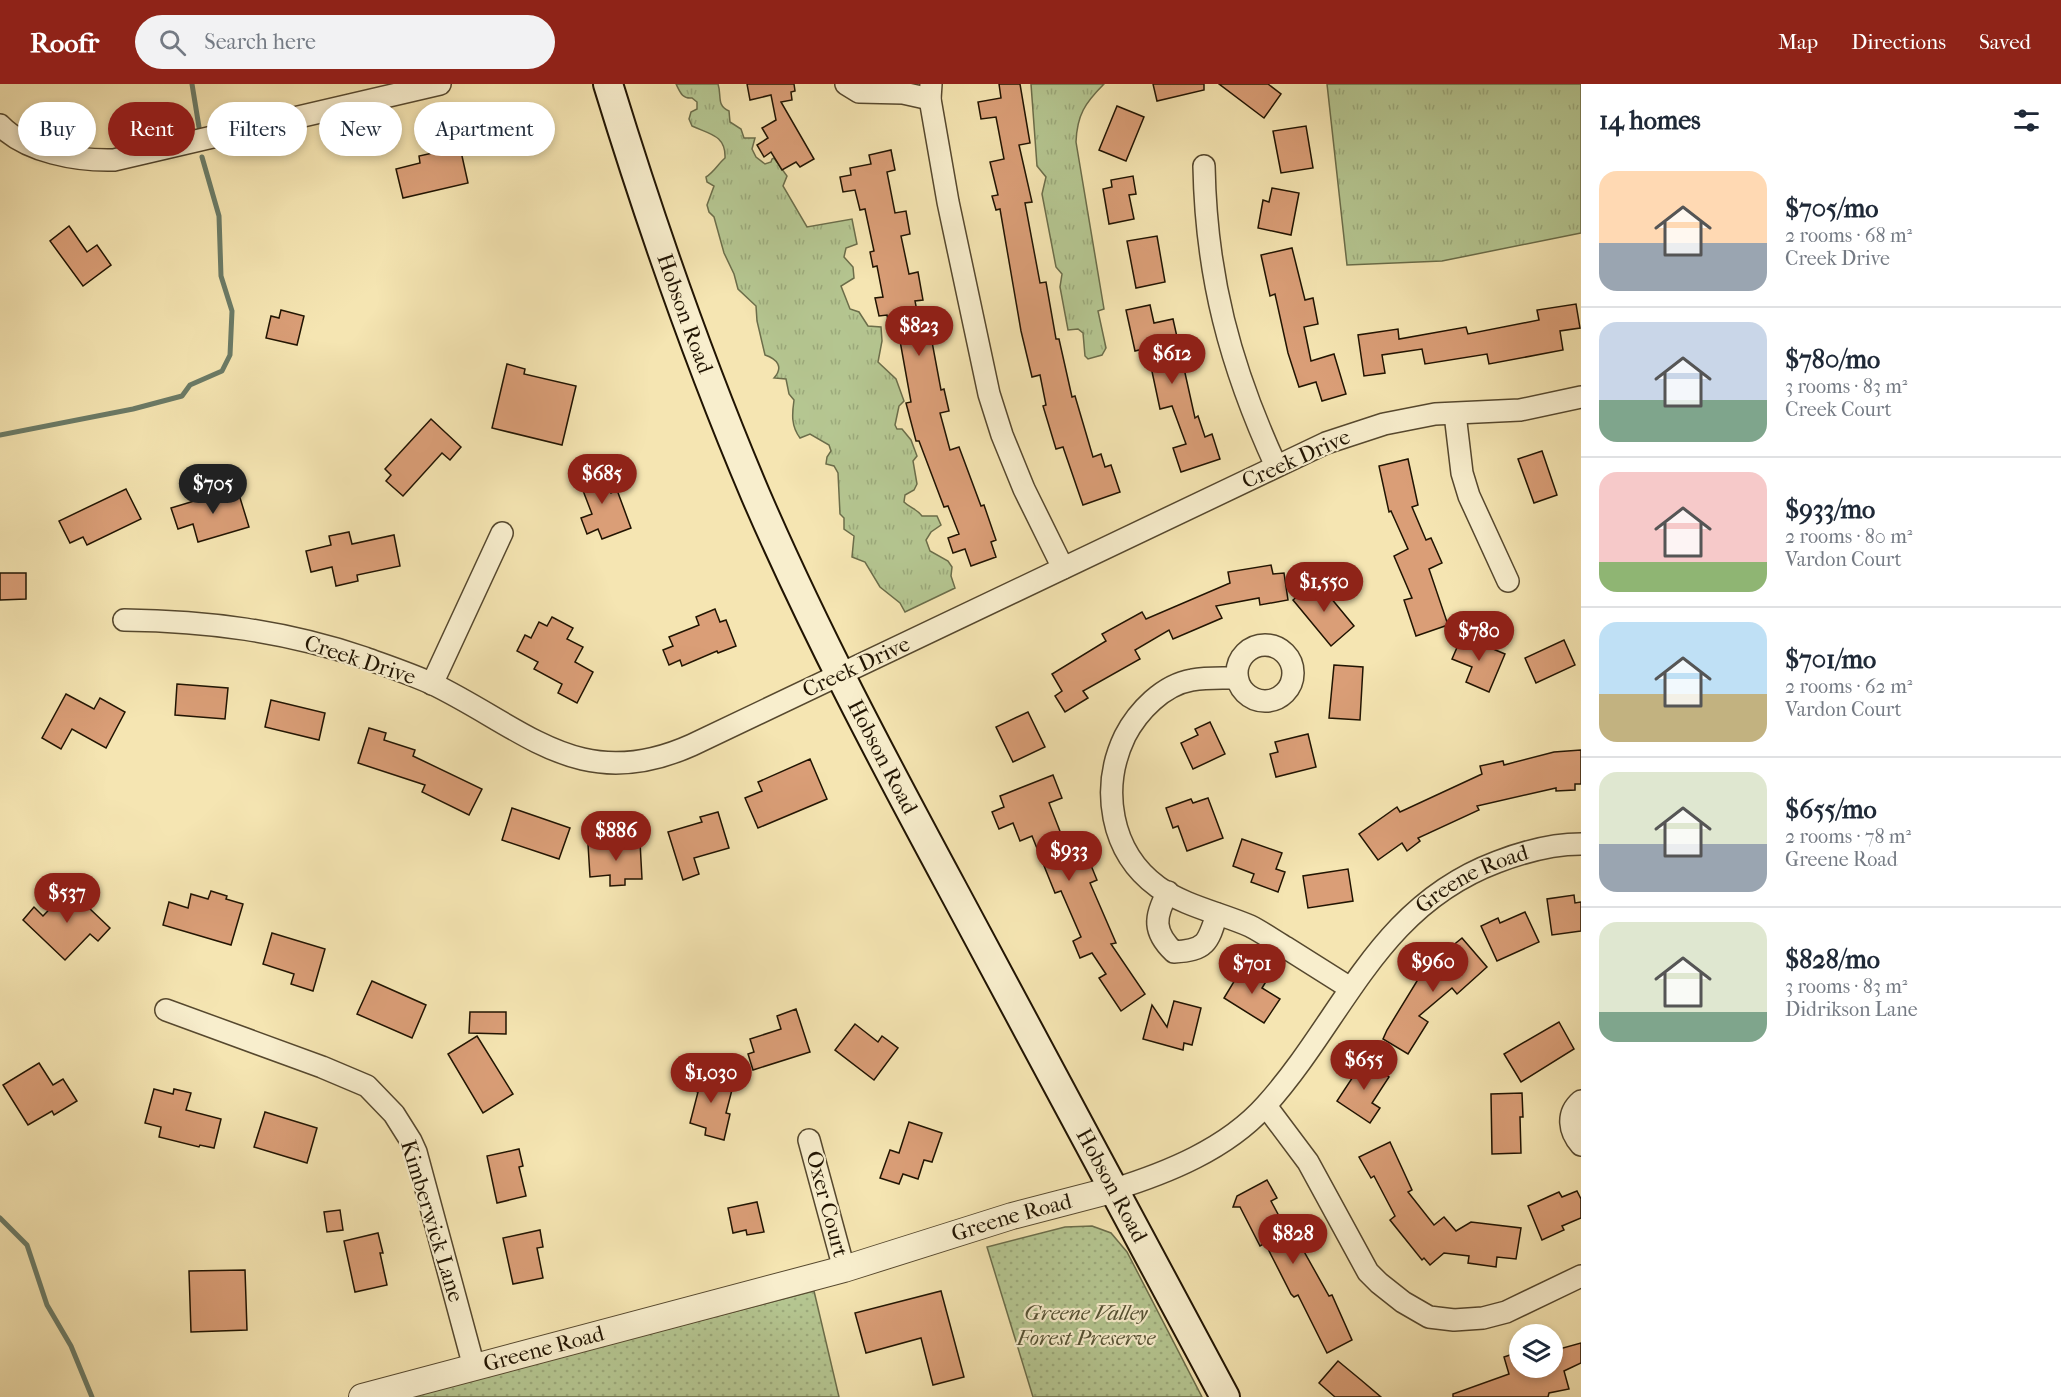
<!DOCTYPE html>
<meta charset="utf-8">
<style>
body{margin:0;font-family:"IM FELL French Canon",serif;background:#f2f2f3;color:#1f2937;height:100vh;display:flex;flex-direction:column;font-size:22px;white-space:nowrap}
*{box-sizing:border-box;margin:0}
p{font-size:20px;color:#747a83}
.icon{flex:none;width:33px;height:33px;fill:none;stroke:currentColor;stroke-width:2;stroke-linecap:round;stroke-linejoin:round}
.map{position:relative;flex:1;overflow:hidden}
.sheet{display:flex;flex-direction:column;background:#fff;width:480px}
.sheet>*{flex:none}
.guide{position:absolute;left:18px;top:18px;width:570px;height:54px;display:flex;gap:12px}
.tools{position:absolute;left:1509px;top:1240px;display:grid;gap:12px}
.tools a{display:grid;place-items:center;width:54px;height:54px;border-radius:50%;background:#fff;box-shadow:0 3px 9px #0003;font-size:30px}
.price{position:absolute;translate:-50% -51px;padding:0 14px;border-radius:21px;background:#8f2418;color:#fff;font-size:20px;line-height:39px;filter:drop-shadow(0 2px 3px #0008)}
.price::after{content:'';position:absolute;left:50%;top:36px;width:18px;height:14px;margin-left:-9px;background:inherit;clip-path:polygon(0 0,100% 0,50% 100%)}
.price.on{background:#222;color:#fff}
ul{padding:0;list-style:none}
li{display:flex;align-items:center;gap:18px;height:150px;padding:0 18px}
li+li{border-top:2px solid #e0e1e3}
li span{display:grid;place-items:center;flex:none;width:168px;height:120px;border-radius:18px;color:#555}
li>.icon{margin-inline-start:auto}
span .icon{width:72px;height:72px;fill:#fffc;stroke-width:1}
li b{font-size:26px}
h2{display:flex;justify-content:space-between;align-items:center;height:72px;padding:0 18px;font-size:26px}
.tag{padding:0 21px;border-radius:27px;background:#fff;box-shadow:0 3px 9px #0003;font-size:21px;line-height:54px}
.tag.on{background:#8f2418;color:#fff}
header{display:flex;align-items:center;gap:36px;box-sizing:border-box;height:84px;padding:0 30px;background:#8f2418;color:#fff}
header strong{font-size:28px}
nav{display:flex;gap:33px;margin-inline-start:auto;font-size:21px}
.search{width:420px;height:54px;background:#f2f2f3;display:flex;align-items:center;gap:15px;box-sizing:border-box;padding:0 21px;border-radius:33px;color:#747a83;font-size:22px}
main{display:flex;flex:1;min-height:0}
.map>svg:first-child{display:block}
.grass{fill:url(#grass-tufts);stroke:#6b6d4a;stroke-width:1.5}
.park{fill:url(#park-dots);stroke:#6b6d4a;stroke-width:1.5}
.lines{fill:none;stroke-linecap:round;stroke-linejoin:round}
.stream{stroke:#6b7b67;stroke-width:5}
.building{fill:#da9e77;stroke:#211402;stroke-width:1.5}
.minor-casing{stroke:#56482e;stroke-width:24}
.tertiary-casing{stroke:#56482e;stroke-width:28}
.secondary-casing{stroke:#211402;stroke-width:32}
.minor{stroke:#f8eecd;stroke-width:21}
.tertiary{stroke:#f8eecd;stroke-width:26}
.secondary{stroke:#f8eecd;stroke-width:28}
.labels{text-anchor:middle;dominant-baseline:central;stroke-width:4.5;stroke-linejoin:round;paint-order:stroke}
.street-label{font-size:22px;fill:#211402;stroke:#f8eecd}
.park-label{font-size:22px;font-style:italic;fill:#555234;stroke:#f8eecd}
</style>
<header>
<strong>Roofr</strong>
<div class="search"><svg class="icon" aria-label="search" viewBox="0 0 24 24"><circle cx="10" cy="10" r="6"/><path d="M15 15l6 6"/></svg>Search here</div>
<nav><a>Map</a><a>Directions</a><a>Saved</a></nav>
</header>
<main>
<div class="map">
<svg width="1581" height="1313" viewBox="0 0 1581 1313">
<defs>
<pattern id="grass-tufts" width="24" height="20" patternUnits="userSpaceOnUse" patternTransform="scale(1.5)"><rect width="24" height="20" fill="#b5c691"/><path d="M3 7l-1-3M5 7V3M7 7l1-3M15 17l-1-3M17 17v-4M19 17l1-3" fill="none" stroke="#9ba97b"/></pattern>
<pattern id="park-dots" width="8" height="8" patternUnits="userSpaceOnUse" patternTransform="scale(1.5)"><rect width="8" height="8" fill="#b5c691"/><path d="M2 2h.1M6 6h.1" fill="none" stroke="#9ba97b" stroke-width="1.8" stroke-linecap="round"/></pattern>
</defs>
<rect width="100%" height="100%" fill="#f5e5b2"/>
<filter id="stains"><feTurbulence type="fractalNoise" baseFrequency=".00333" numOctaves="4"/><feColorMatrix values="0 0 0 0 .2 0 0 0 0 .09 0 0 0 0 .02 0 0 0 .5 -.17"/></filter>
<radialGradient id="worn" r=".72"><stop offset=".6" stop-color="#630" stop-opacity="0"/><stop offset="1" stop-color="#630" stop-opacity=".3"/></radialGradient>
<!-- grass -->
<g class="grass">
<path d="M676,0H718C722,12 716,21 729,27L730,38L741,45L744,54H755L752,65L756,73L765,80L771,78L772,75L774,74L787,92L783,102L807,143L852,135L857,160L846,164L844,173L853,183L854,194L841,202L850,225L859,228L868,242L881,243L882,257L878,278L896,295L904,317L899,322L895,341L897,345H902L911,356L917,372L913,377L917,400L914,406L905,411L904,418C910,424 917,425 922,432H937L941,441L931,448L926,456L930,467L948,477L952,483L951,492L955,504L905,528L900,519L880,503L865,478L852,473L854,452L844,445V434L840,430L838,389L834,382L826,380L827,373L831,367L829,361L810,350L800,354C791,342 792,330 794,316L789,310L786,295L774,294C784,283 777,275 765,271L757,237L756,222L738,205L734,190L724,169L714,133L709,128L707,121L714,102L707,98L706,93C714,88 718,80 725,74C726,51 709,50 692,42L689,35L691,28L697,25V18L692,14C682,15 680,8 676,0Z"/>
<path d="M1031,0H1104C1085,19 1077,31 1076,58L1104,225L1098,227L1106,264L1102,271L1088,275L1085,272L1083,249L1078,245L1068,246L1060,203L1062,190L1056,183L1042,110L1046,93L1037,82Z"/>
<polygon points="1327,0 1581,0 1581,149 1442,177 1347,181"/>
</g>
<!-- park -->
<g class="park">
<polygon points="1092,1142 1111,1149 1127,1168 1202,1313 1033,1313 987,1163 1065,1143"/>
<polygon points="814,1207 839,1313 405,1313"/>
</g>
<g class="lines">
<!-- stream -->
<g class="stream">
<polyline points="192,0 199,43"/>
<polyline points="0,351 133,325 182,312 190,301 222,287 230,271 232,227 221,192 219,132 202,73"/>
<polyline points="0,1134 27,1161 47,1221 71,1262 92,1313"/>
</g>
</g>
<!-- building -->
<g class="building">
<polygon points="747,0 794,0 795,7 791,8 792,16 781,18 814,75 800,83 796,78 782,86 771,68 764,73 757,61 768,54 762,44 776,36 771,11 750,16"/>
<polygon points="999,0 1020,0 1030,59 1019,61 1032,118 1025,119 1040,199 1046,198 1056,255 1059,255 1072,313 1075,312 1093,373 1101,370 1105,383 1111,381 1120,408 1083,421 1063,363 1056,365 1043,322 1046,321 1040,291 1032,293 1021,247 1000,125 996,126 992,112 998,111 990,78 1004,75 996,33 981,35 978,18 1001,14"/>
<polygon points="1153,0 1204,0 1204,6 1157,17"/>
<polygon points="1219,0 1268,0 1281,10 1264,34"/>
<polygon points="1117,22 1144,33 1126,77 1099,66"/>
<polygon points="1306,42 1313,84 1281,89 1273,47"/>
<polygon points="460,63 468,99 403,114 396,85 420,79 419,72"/>
<polygon points="891,66 895,86 887,88 895,129 906,127 910,150 901,152 909,190 918,188 923,216 915,217 921,248 930,247 941,306 944,305 949,327 940,329 950,366 959,363 981,422 984,421 996,456 991,458 996,473 971,482 965,465 953,469 948,454 959,450 948,422 944,423 919,357 916,357 906,319 911,318 897,240 889,241 887,231 879,232 875,214 883,213 877,182 873,183 870,168 874,167 865,125 860,126 855,106 843,108 840,93 851,91 850,84 871,80 869,71"/>
<polygon points="1133,92 1136,110 1129,111 1134,135 1109,140 1103,105 1112,103 1111,96"/>
<polygon points="1272,104 1299,109 1291,151 1258,144 1263,116 1269,118"/>
<polygon points="69,142 87,168 97,161 111,181 83,202 50,157"/>
<polygon points="1157,152 1165,198 1136,204 1127,157"/>
<polygon points="1292,164 1305,216 1313,214 1318,240 1304,243 1311,277 1334,270 1346,310 1322,317 1316,298 1299,303 1288,269 1275,210 1270,212 1261,171"/>
<polygon points="1576,220 1580,244 1560,247 1563,266 1489,280 1487,270 1425,280 1422,265 1382,271 1385,289 1364,292 1358,251 1398,245 1399,255 1466,243 1468,250 1539,236 1537,226"/>
<polygon points="1150,221 1154,239 1173,235 1195,334 1198,332 1205,353 1212,350 1220,375 1181,388 1173,364 1186,360 1172,322 1160,325 1147,264 1135,267 1126,226"/>
<polygon points="281,226 304,232 297,261 266,254 271,232 279,234"/>
<polygon points="507,280 525,285 524,290 576,302 562,361 492,344"/>
<polygon points="431,335 461,363 450,376 442,369 403,412 386,397 391,391 385,385"/>
<polygon points="1542,367 1557,411 1534,419 1518,375"/>
<polygon points="1408,375 1418,421 1412,423 1426,456 1431,454 1442,479 1429,485 1448,541 1416,552 1404,516 1412,514 1394,472 1408,465 1391,427 1389,428 1379,382"/>
<polygon points="601,382 611,409 617,406 631,444 602,455 598,445 587,450 581,434 592,430 577,391"/>
<polygon points="237,404 249,443 198,458 193,440 178,445 171,424"/>
<polygon points="126,405 141,435 87,461 83,453 70,459 59,437"/>
<polygon points="349,448 352,460 394,451 400,482 357,491 358,497 336,502 332,483 311,488 306,467 331,461 329,452"/>
<polygon points="1271,481 1273,490 1284,489 1288,516 1260,521 1259,514 1216,522 1222,534 1173,555 1169,546 1135,566 1140,575 1083,607 1088,614 1065,628 1055,612 1062,607 1052,590 1106,557 1102,550 1142,528 1146,535 1230,499 1228,488"/>
<polygon points="0,489 26,489 26,515 0,516"/>
<polygon points="1316,496 1354,542 1331,562 1293,516"/>
<polygon points="715,525 720,538 726,536 736,562 718,569 717,567 682,582 680,576 669,581 663,566 673,562 669,553 699,541 696,533"/>
<polygon points="552,533 573,544 567,555 583,563 575,578 593,588 577,619 558,609 562,600 534,585 538,578 517,567 525,551 531,554 539,538 547,542"/>
<polygon points="1462,552 1505,570 1489,608 1466,598 1472,583 1452,575"/>
<polygon points="1564,556 1575,581 1536,599 1525,574"/>
<polygon points="1334,581 1363,583 1360,636 1329,634"/>
<polygon points="177,600 228,604 225,635 175,631"/>
<polygon points="66,610 94,625 100,614 125,628 106,664 72,645 61,665 42,654"/>
<polygon points="271,616 325,629 319,656 265,643"/>
<polygon points="1028,628 1045,663 1013,678 996,643"/>
<polygon points="1210,638 1225,670 1193,685 1181,659 1198,651 1195,645"/>
<polygon points="369,644 386,649 384,656 415,666 413,672 482,705 469,731 422,708 425,701 358,679"/>
<polygon points="1308,650 1316,683 1276,693 1270,670 1278,668 1275,658"/>
<polygon points="1581,666 1581,700 1575,700 1575,706 1556,707 1556,704 1477,722 1479,726 1418,754 1420,757 1407,767 1402,759 1378,776 1359,750 1397,723 1400,728 1482,690 1480,682 1503,677 1504,681 1554,668"/>
<polygon points="810,675 827,715 758,744 745,714 762,707 758,698"/>
<polygon points="1053,691 1062,714 1049,719 1063,755 1067,753 1078,779 1088,774 1097,796 1090,799 1116,859 1111,860 1145,910 1121,927 1099,894 1106,890 1092,869 1080,874 1073,857 1081,853 1061,807 1055,809 1032,752 1020,757 1013,739 999,745 992,728 1004,723 1000,712"/>
<polygon points="1208,714 1223,754 1187,767 1178,742 1173,744 1166,724 1191,715 1193,719"/>
<polygon points="512,724 570,744 559,775 502,756"/>
<polygon points="718,728 729,764 694,774 699,790 683,796 668,748 702,738 700,733"/>
<polygon points="1242,755 1282,769 1276,785 1285,788 1278,808 1251,798 1254,790 1233,782"/>
<polygon points="640,758 642,795 625,795 625,801 610,802 610,791 590,793 588,760"/>
<polygon points="1348,785 1353,817 1308,824 1303,792"/>
<polygon points="69,805 110,844 98,857 90,850 65,876 23,836 34,823 43,832"/>
<polygon points="211,807 227,812 226,815 243,820 231,861 163,841 169,818 188,824 191,810 208,815"/>
<polygon points="1574,811 1575,819 1581,818 1581,847 1552,851 1547,815"/>
<polygon points="1525,828 1539,858 1497,877 1481,842 1498,834 1500,839"/>
<polygon points="272,849 325,865 313,907 291,900 294,890 263,880"/>
<polygon points="1462,854 1487,883 1457,910 1452,904 1419,932 1428,938 1408,970 1383,955 1387,946 1417,897 1442,874 1440,872"/>
<polygon points="1244,881 1267,896 1262,904 1280,915 1264,939 1224,914"/>
<polygon points="372,897 426,921 412,954 357,930"/>
<polygon points="1174,917 1201,924 1192,961 1184,959 1183,966 1143,955 1152,921 1167,943"/>
<polygon points="796,925 810,968 753,986 748,970 754,968 750,955 781,945 777,932"/>
<polygon points="470,928 506,928 506,950 469,949"/>
<polygon points="1559,938 1574,965 1521,998 1504,970"/>
<polygon points="855,940 878,958 882,952 898,964 874,996 835,966"/>
<polygon points="477,952 513,1010 483,1029 448,970"/>
<polygon points="1364,976 1389,993 1372,1019 1380,1024 1370,1039 1337,1017"/>
<polygon points="39,979 53,1001 63,995 77,1017 54,1031 52,1027 28,1041 3,1001"/>
<polygon points="692,988 734,998 726,1029 730,1030 724,1056 705,1051 706,1044 690,1039 698,1008 688,1005"/>
<polygon points="154,1005 173,1010 174,1005 191,1009 186,1026 221,1035 214,1064 200,1061 199,1063 159,1053 161,1043 145,1039"/>
<polygon points="1522,1009 1523,1033 1520,1033 1521,1069 1492,1070 1491,1010"/>
<polygon points="265,1028 317,1044 307,1079 254,1063"/>
<polygon points="909,1038 942,1049 932,1078 924,1076 918,1095 903,1090 899,1100 880,1094 890,1066 899,1069"/>
<polygon points="1390,1058 1412,1106 1408,1108 1434,1141 1444,1133 1456,1147 1471,1138 1521,1144 1516,1175 1497,1173 1496,1183 1468,1179 1469,1172 1444,1169 1430,1181 1424,1174 1422,1176 1390,1136 1395,1132 1374,1092 1371,1094 1359,1073"/>
<polygon points="519,1065 523,1082 519,1083 526,1112 497,1119 487,1072"/>
<polygon points="1267,1096 1277,1114 1271,1117 1293,1158 1295,1157 1300,1165 1302,1164 1329,1212 1332,1211 1352,1256 1327,1269 1298,1211 1294,1213 1291,1210 1265,1159 1260,1162 1240,1123 1233,1123 1237,1112"/>
<polygon points="1577,1107 1581,1115 1581,1134 1562,1142 1564,1146 1542,1156 1528,1122 1559,1108 1562,1113"/>
<polygon points="757,1118 764,1148 747,1151 746,1146 733,1149 728,1124"/>
<polygon points="340,1126 343,1146 327,1148 324,1128"/>
<polygon points="540,1146 543,1163 537,1164 543,1194 513,1200 503,1154"/>
<polygon points="378,1149 383,1169 380,1169 387,1201 355,1208 344,1157"/>
<polygon points="245,1186 247,1246 191,1248 189,1187"/>
<polygon points="941,1207 964,1293 933,1301 921,1254 866,1269 855,1229"/>
<polygon points="1581,1259 1581,1279 1564,1287 1569,1305 1549,1309 1548,1313 1453,1313 1453,1310 1509,1290 1504,1273 1516,1269 1520,1284 1552,1284 1552,1267"/>
<polygon points="1338,1277 1361,1296 1381,1313 1335,1313 1319,1299"/>
</g>
<g class="lines">
<!-- minor casing -->
<g class="minor-casing">
<g id="minor">
<polyline points="846,0 859,8 903,9 930,15"/>
<polyline points="931,0 930,15 948,118 989,310 1002,351 1024,405 1063,484"/>
<path d="M0,41C26,68 77,77 114,76L440,0"/>
<path d="M1204,82C1206,192 1230,282 1276,382"/>
<polyline points="1455,330 1462,389 1469,412 1508,497"/>
<path d="M124,536C208,537 285,547 365,574C387,582 411,590 433,600C527,646 581,711 692,661L1326,359L1384,340L1435,330L1520,326L1581,313"/>
<circle cx="1265" cy="589" r="28"/>
<path d="M1237,594C1222,594 1207,593 1192,596C1163,601 1138,627 1125,652C1100,704 1110,768 1158,803C1185,822 1220,829 1250,842C1262,848 1273,856 1285,863C1307,877 1328,890 1350,904"/>
<polyline points="432,600 502,449"/>
<path d="M1168,808C1154,833 1153,848 1174,868C1206,866 1208,859 1217,830"/>
<polyline points="166,926 322,983 367,1002 394,1030 411,1057 416,1068 474,1283"/>
<path d="M1581,1017C1566,1030 1569,1047 1581,1061"/>
<polyline points="1266,1022 1308,1078 1368,1188 1379,1199 1403,1218 1429,1233 1454,1236 1483,1234 1506,1228 1581,1192"/>
<polyline points="809,1056 844,1185"/>
<path id="s1" d="M1112,1106C1167,1089 1227,1065 1266,1021C1344,934 1377,823 1497,778C1523,768 1553,760 1581,760"/>
</g>
</g>
<!-- tertiary casing -->
<g class="tertiary-casing">
<g id="tertiary">
<path id="s2" d="M362,1313L844,1185L1012,1132L1112,1106"/>
</g>
</g>
<!-- secondary casing -->
<g class="secondary-casing">
<g id="secondary">
<path id="s3" d="M608,0C651,140 699,278 756,412C814,546 883,676 952,804C1042,974 1135,1143 1225,1313"/>
</g>
</g>
<!-- minor -->
<use href="#minor" class="minor"/>
<!-- tertiary -->
<use href="#tertiary" class="tertiary"/>
<!-- secondary -->
<use href="#secondary" class="secondary"/>
</g>
<g class="labels">
<!-- street labels -->
<g class="street-label">
<text stroke="none"><textPath href="#s3" startOffset="242">Hobson Road</textPath></text>
<text transform="translate(1296 375) rotate(-24)">Creek Drive</text>
<text transform="translate(360 576) rotate(18)">Creek Drive</text>
<text transform="translate(856 583) rotate(-25)">Creek Drive</text>
<text stroke="none"><textPath href="#s3" startOffset="728">Hobson Road</textPath></text>
<text stroke="none"><textPath href="#s1" startOffset="489">Greene Road</textPath></text>
<text stroke="none"><textPath href="#s3" startOffset="1214">Hobson Road</textPath></text>
<text transform="translate(827 1120) rotate(75)">Oxer Court</text>
<text stroke="none"><textPath href="#s2" startOffset="674">Greene Road</textPath></text>
<text transform="translate(432 1137) rotate(73)">Kimberwick Lane</text>
<text stroke="none"><textPath href="#s2" startOffset="188">Greene Road</textPath></text>
</g>
<!-- park labels -->
<g class="park-label">
<text x="1086" y="1229">Greene Valley<tspan x="1086" dy="25">Forest Preserve</tspan></text>
</g>
</g>
<rect width="100%" height="100%" filter="url(#stains)"/>
<rect width="100%" height="100%" fill="url(#worn)"/>
</svg>
<div class="tools">
<a><svg class="icon" aria-label="layers" viewBox="0 0 24 24"><path d="M12 4l9 5-9 5-9-5zM3 14l9 5 9-5"/></svg></a>
</div>
<b class="price" style="left:919px;top:273px">$823</b>
<b class="price" style="left:1172px;top:301px">$612</b>
<b class="price" style="left:602px;top:421px">$685</b>
<b class="price on" style="left:213px;top:431px">$705</b>
<b class="price" style="left:1324px;top:529px">$1,550</b>
<b class="price" style="left:1479px;top:578px">$780</b>
<b class="price" style="left:616px;top:778px">$886</b>
<b class="price" style="left:1069px;top:798px">$933</b>
<b class="price" style="left:67px;top:840px">$537</b>
<b class="price" style="left:1433px;top:909px">$960</b>
<b class="price" style="left:1252px;top:911px">$701</b>
<b class="price" style="left:1364px;top:1007px">$655</b>
<b class="price" style="left:711px;top:1020px">$1,030</b>
<b class="price" style="left:1293px;top:1181px">$828</b>
<div class="guide">
<a class="tag">Buy</a>
<a class="tag on">Rent</a>
<a class="tag">Filters</a>
<a class="tag">New</a>
<a class="tag">Apartment</a>
</div>
</div>
<section class="sheet">
<h2>14 homes<svg class="icon" aria-label="filters" viewBox="0 0 24 24"><path d="M4 7h16M4 17h16"/><circle cx="9" cy="7" r="2"/><circle cx="15" cy="17" r="2"/></svg></h2>
<ul>
<li><span style="background:linear-gradient(#ffd9b3 60%,#9aa5b1 0)"><svg class="icon" aria-label="home" viewBox="0 0 24 24"><path d="M3 11l9-7 9 7M6 9v11h12V9"/></svg></span><div><b>$705/mo</b><p>2 rooms · 68 m²</p><p>Creek Drive</p></div></li>
<li><span style="background:linear-gradient(#c9d6e8 65%,#7fa58c 0)"><svg class="icon" aria-label="home" viewBox="0 0 24 24"><path d="M3 11l9-7 9 7M6 9v11h12V9"/></svg></span><div><b>$780/mo</b><p>3 rooms · 83 m²</p><p>Creek Court</p></div></li>
<li><span style="background:linear-gradient(#f6c9c9 75%,#8fb573 0)"><svg class="icon" aria-label="home" viewBox="0 0 24 24"><path d="M3 11l9-7 9 7M6 9v11h12V9"/></svg></span><div><b>$933/mo</b><p>2 rooms · 80 m²</p><p>Vardon Court</p></div></li>
<li><span style="background:linear-gradient(#bfe0f5 60%,#c2b280 0)"><svg class="icon" aria-label="home" viewBox="0 0 24 24"><path d="M3 11l9-7 9 7M6 9v11h12V9"/></svg></span><div><b>$701/mo</b><p>2 rooms · 62 m²</p><p>Vardon Court</p></div></li>
<li><span style="background:linear-gradient(#dfe7d0 60%,#9aa5b1 0)"><svg class="icon" aria-label="home" viewBox="0 0 24 24"><path d="M3 11l9-7 9 7M6 9v11h12V9"/></svg></span><div><b>$655/mo</b><p>2 rooms · 78 m²</p><p>Greene Road</p></div></li>
<li><span style="background:linear-gradient(#dfe7d0 75%,#7fa58c 0)"><svg class="icon" aria-label="home" viewBox="0 0 24 24"><path d="M3 11l9-7 9 7M6 9v11h12V9"/></svg></span><div><b>$828/mo</b><p>3 rooms · 83 m²</p><p>Didrikson Lane</p></div></li>
</ul>
</section>
</main>
